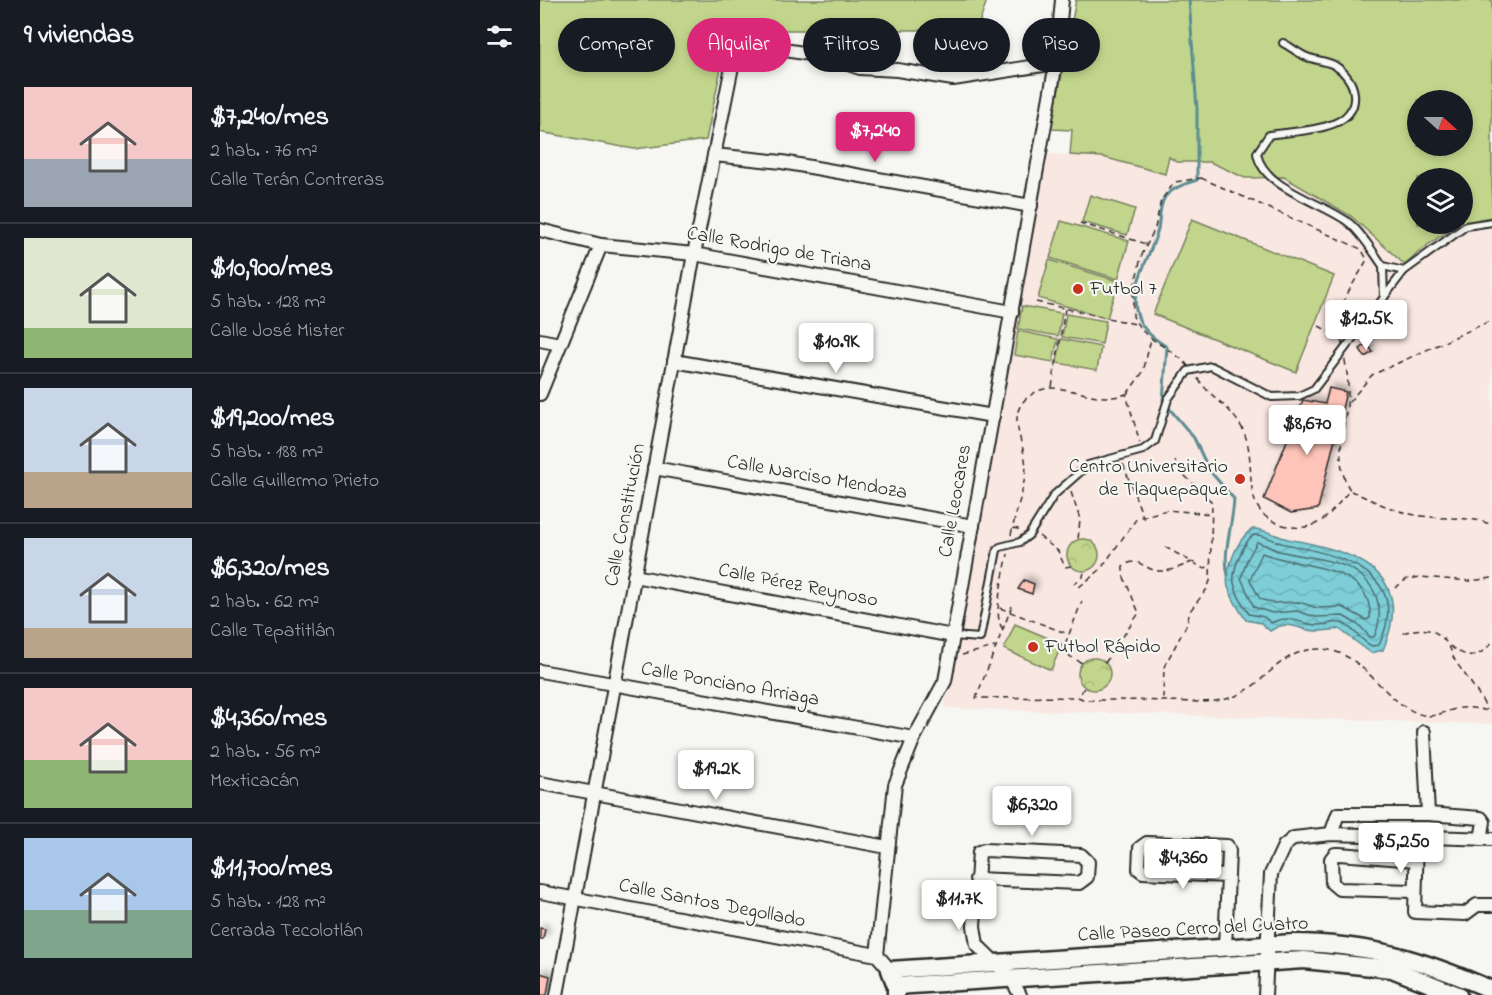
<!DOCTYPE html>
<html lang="es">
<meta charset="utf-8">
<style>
body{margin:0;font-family:"Indie Flower",sans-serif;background:#242831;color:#f1f3f6;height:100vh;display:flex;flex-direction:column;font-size:22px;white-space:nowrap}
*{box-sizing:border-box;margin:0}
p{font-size:20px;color:#9ea1a6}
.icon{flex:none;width:33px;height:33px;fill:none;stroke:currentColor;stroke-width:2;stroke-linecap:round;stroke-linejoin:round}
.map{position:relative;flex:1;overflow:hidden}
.panel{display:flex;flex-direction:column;background:#171b24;width:540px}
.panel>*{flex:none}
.guide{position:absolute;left:18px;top:18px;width:570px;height:54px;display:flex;gap:12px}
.needle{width:39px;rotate:111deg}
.controls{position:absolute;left:867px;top:90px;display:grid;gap:12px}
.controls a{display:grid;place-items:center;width:66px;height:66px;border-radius:50%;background:#171b24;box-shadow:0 3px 9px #0003;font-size:30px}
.price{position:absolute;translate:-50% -51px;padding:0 14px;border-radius:6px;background:#fff;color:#222;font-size:20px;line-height:39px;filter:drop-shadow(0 2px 3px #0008)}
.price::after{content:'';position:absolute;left:50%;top:36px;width:18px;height:14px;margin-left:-9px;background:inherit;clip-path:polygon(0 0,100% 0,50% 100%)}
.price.selected{background:#db2777;color:#fff}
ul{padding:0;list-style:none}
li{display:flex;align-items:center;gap:18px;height:150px;padding:0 24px}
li+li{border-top:2px solid #363941}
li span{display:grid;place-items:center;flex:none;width:168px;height:120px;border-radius:0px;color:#555}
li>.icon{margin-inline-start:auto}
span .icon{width:72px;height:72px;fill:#fffc;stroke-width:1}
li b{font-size:26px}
h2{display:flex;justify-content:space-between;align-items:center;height:72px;padding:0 24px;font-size:26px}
.tag{padding:0 21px;border-radius:27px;background:#171b24;box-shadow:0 3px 9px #0003;font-size:21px;line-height:54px}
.tag.selected{background:#db2777;color:#fff}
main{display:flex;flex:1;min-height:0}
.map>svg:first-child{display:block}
.built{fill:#f9e7e1}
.grass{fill:#c1d68c;stroke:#76805c;stroke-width:1.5;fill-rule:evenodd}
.park{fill:url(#park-crowns);stroke:#76805c;stroke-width:1.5}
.water{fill:url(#water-waves);stroke:#5c8d92;stroke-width:1.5}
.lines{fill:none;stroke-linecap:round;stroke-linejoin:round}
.shore{stroke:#4c6c70;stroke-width:1.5}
.stream{stroke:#5c8d92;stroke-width:3}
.building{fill:#ffc4b9;stroke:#2b2b2b;stroke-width:1.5;filter:url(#shadow)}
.lane-casing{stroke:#2b2b2b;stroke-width:10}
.street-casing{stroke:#2b2b2b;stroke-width:16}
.secondary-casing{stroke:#2b2b2b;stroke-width:21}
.path{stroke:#2b2b2b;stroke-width:1.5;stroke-dasharray:6 4.5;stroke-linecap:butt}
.lane{stroke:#f6f6f2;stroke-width:6}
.street{stroke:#f6f6f2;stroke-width:12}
.secondary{stroke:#f6f6f2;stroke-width:16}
.poi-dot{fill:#c8321e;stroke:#f6f6f2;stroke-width:2}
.labels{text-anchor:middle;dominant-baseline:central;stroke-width:4.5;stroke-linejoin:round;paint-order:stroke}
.street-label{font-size:20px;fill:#2b2b2b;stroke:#f6f6f2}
.poi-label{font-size:20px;fill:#2b2b2b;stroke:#f6f6f2;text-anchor:start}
</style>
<main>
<section class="panel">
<h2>9 viviendas<svg class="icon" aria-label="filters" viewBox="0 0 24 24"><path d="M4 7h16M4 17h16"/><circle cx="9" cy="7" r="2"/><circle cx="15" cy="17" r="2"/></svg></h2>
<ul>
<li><span style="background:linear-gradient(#f6c9c9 60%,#9aa5b1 0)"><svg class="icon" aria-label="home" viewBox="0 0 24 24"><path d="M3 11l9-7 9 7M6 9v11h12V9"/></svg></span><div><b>$7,240/mes</b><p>2 hab. · 76 m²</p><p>Calle Terán Contreras</p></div></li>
<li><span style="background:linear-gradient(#dfe7d0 75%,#8fb573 0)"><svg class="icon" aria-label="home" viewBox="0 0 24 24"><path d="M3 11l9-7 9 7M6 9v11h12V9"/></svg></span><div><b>$10,900/mes</b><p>5 hab. · 128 m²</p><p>Calle José Mister</p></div></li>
<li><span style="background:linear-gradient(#c9d6e8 70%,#b9a48a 0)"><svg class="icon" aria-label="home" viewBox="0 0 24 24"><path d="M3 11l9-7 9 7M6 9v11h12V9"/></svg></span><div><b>$19,200/mes</b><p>5 hab. · 188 m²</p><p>Calle Guillermo Prieto</p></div></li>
<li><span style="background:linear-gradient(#c9d6e8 75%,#b9a48a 0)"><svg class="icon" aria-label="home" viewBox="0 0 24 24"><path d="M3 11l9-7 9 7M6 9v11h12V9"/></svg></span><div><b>$6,320/mes</b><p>2 hab. · 62 m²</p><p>Calle Tepatitlán</p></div></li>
<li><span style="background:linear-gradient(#f6c9c9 60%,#8fb573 0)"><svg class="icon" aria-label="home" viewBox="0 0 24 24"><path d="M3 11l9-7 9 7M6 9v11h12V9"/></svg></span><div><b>$4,360/mes</b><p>2 hab. · 56 m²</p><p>Mexticacán</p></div></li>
<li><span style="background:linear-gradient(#a9c7e8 60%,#7fa58c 0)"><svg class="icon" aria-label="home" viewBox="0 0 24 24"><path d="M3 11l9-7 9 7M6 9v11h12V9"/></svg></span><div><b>$11,700/mes</b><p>5 hab. · 128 m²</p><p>Cerrada Tecolotlán</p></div></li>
</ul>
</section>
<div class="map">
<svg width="952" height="995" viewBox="0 0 952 995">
<defs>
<pattern id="park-crowns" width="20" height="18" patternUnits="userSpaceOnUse" patternTransform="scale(1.5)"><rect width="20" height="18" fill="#c1d68c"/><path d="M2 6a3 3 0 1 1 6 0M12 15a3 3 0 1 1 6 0" fill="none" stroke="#a6b879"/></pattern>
<pattern id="water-waves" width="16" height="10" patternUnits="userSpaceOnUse" patternTransform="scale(1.5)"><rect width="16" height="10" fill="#7dced7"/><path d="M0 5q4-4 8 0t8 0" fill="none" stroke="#6cb1b9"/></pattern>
<filter id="shadow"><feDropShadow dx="4" dy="-4" stdDeviation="3" flood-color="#0004"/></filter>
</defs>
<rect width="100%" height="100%" fill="#f6f6f2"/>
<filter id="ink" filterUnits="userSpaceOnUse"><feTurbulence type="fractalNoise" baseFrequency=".0167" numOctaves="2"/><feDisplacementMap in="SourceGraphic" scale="12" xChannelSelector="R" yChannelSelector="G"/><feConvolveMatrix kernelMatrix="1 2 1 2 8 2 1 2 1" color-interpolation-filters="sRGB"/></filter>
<g filter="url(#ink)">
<!-- built -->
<polygon class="built" points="505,154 563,157 624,174 628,157 638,162 670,162 705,178 744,177 811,216 865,265 899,237 919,226 937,218 952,217 952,724 404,708"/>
<!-- grass -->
<g class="grass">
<polygon points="0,0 447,0 437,30 189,30 166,140 94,149 0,132"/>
<path d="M536,0H952V217C918,221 889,241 865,265L811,216L744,177L705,178L670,162H637L629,157L625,174L563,157L530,155L532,130L511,129ZM878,100H922V146H878ZM878,178H922V224H878Z"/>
<polygon points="550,195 595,209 587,235 542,222"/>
<polygon points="652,219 794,276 756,372 613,314"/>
<polygon points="521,221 589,241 578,279 510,258"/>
<polygon points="509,260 578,281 567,318 498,298"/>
<polygon points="482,306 522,313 518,336 478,329"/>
<polygon points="526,314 566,321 562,344 522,337"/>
<polygon points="478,331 518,339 513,362 474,355"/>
<polygon points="521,339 561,347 557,370 517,363"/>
<polygon points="475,624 522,644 511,670 464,649"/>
</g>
<!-- park -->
<g class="park">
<circle cx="543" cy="555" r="16"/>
<circle cx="554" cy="674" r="16"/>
</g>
<!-- water -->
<path class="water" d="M713,529C726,529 735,536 748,539C811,551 878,569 843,650L831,653L799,629C792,630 783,631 775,631C756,630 750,618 730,631L721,623L706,620C699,610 692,598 688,587C684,570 699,536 713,529Z"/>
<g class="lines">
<!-- shore -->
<g class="shore">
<path d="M714,535C726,534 734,542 745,544C797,555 874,571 839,645L832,646C820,641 814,627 801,623C794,621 785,625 777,625C759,625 752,613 731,623L724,617L709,614C703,605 696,593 694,583C692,571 703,541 714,535Z"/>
<path d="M717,542C725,544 731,549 739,551C772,560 820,557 836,596C841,610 840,624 834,637H830L820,626L803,616L775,617L757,611L732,613L714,607L701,578L707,560Z"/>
<path d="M722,553C757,568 833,563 830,618L826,620L803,607L777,608L759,602L733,603L720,599L710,580Z"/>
</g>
<!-- stream -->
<path class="stream" d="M649,0L657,109V180C647,183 631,188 625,197C619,206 620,219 618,229C611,257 587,288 598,317C603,331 615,339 627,347L623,401L654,438L669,470L694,499C693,525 682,552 688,575"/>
</g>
<!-- building -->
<g class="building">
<polygon points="827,344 833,352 825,357 820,349"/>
<polygon points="789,388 806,392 778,509 751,513 724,499 763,400 785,404"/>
<polygon points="484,580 494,584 492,594 478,589"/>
<polygon points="0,928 5,929 3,939 0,939"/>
<polygon points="0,973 10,976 7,995 0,995"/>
</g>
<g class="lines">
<!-- lane casing -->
<g class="lane-casing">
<g id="lane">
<path d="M743,43C751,47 759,54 767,57C775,60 785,61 794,65C804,71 813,82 814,94C818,133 755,130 729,135L717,153C722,188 782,202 808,222C822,233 833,252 843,266"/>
<polyline points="844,298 843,266 864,271"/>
<polyline points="413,636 440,638 457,550 460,547 480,542 489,535 514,495 548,465 603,450 615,441 628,399 648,371 671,366 732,397 759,396 774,389 864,271 926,226 952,222"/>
</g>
</g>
<!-- street casing -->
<g class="street-casing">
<g id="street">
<polyline points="174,155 242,162 491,206"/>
<polyline points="0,230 61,245 154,254 472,312"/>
<polyline points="0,340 20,344"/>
<polyline points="134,361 453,416"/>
<polyline points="0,394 61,245"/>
<polyline points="114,468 433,526"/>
<polyline points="94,576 413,636"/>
<polyline points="0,671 374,738"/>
<polyline points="884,732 888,814"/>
<polyline points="0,783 347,847"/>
<polyline points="791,834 798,814 888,814 941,818 944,822 941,839"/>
<polyline points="877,837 875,912 925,914 937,905 952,905"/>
<polyline points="436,879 539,883 547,877 548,862 541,855 445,850 439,852 434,926 437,945 471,978 480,995"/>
<polyline points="875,891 799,889 792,883 791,859 795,854 799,854 876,860"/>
<polyline points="0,892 337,955"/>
<polyline points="685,948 689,851 687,846 607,843 600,848 599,869 603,872 687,876"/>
<polyline points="350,970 337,955 355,785 374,738 405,681 516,63 522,0"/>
<polyline points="17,995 154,254 197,42 287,57 320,68 357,70 413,79 516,63"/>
<polyline points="725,995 731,874 744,846 754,838 791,834 952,839"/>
</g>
</g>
<!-- secondary casing -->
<g class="secondary-casing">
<g id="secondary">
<polyline points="356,986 764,960 852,969 918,995"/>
<path d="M356,995V986L350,970L753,943C832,944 880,959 952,990"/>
</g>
</g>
<!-- path -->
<g class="path">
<path d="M661,178L821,249L827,259C819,277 804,293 801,313C797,337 808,363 808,387C809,422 790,456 810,490C790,513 780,533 747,526C697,515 718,470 705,435C703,428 697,420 693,415C686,406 675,398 667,390C657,379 651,367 640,358C623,344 602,338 593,316V293L601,257L615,228L621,200L635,182Z"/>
<polyline points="540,223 606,244"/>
<polyline points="496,302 595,324"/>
<polyline points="779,326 801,338"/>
<polyline points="512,387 525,309"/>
<polyline points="587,394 603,372 611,339"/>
<polyline points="809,402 832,375 952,320"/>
<polyline points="583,464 605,522"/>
<path d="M811,491C834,501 857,513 882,516C906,520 929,515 952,525"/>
<polyline points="531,492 540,519 538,540"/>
<polyline points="473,528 483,530"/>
<path d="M471,535C475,515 482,495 485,476C491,448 460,415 491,395C498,390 505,388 513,388C538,389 561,403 586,394L600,443"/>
<polyline points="499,536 518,551 525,567 531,566"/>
<polyline points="625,547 663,568 670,567"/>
<polyline points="533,584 543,577 544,572"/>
<polyline points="539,587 560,570 597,518 627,510 671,514"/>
<polyline points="855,588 867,579 881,577 930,581 952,578"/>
<polyline points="472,606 436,698 537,697"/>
<polyline points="460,608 528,634"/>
<path d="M463,629C451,616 465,571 468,554"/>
<path d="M863,633C881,627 897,627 908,645C912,650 912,657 916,662C927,678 938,691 947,710"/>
<path d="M910,646C927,659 939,659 952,642"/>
<polyline points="422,655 455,647"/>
<polyline points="542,663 522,652 542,601"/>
<path d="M565,663L599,613L583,575V567C597,554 604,570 619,571C630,572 642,566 652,562"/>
<path d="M544,688L538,697L545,700C570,700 596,700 622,701C643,701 666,704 686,699C725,690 736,649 780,649C823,650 841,699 877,713C893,720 901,712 916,709C929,706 940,709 952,712"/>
<polyline points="623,699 624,667 646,626 650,611 667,589 670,581 672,502 645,476 635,461"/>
</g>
<!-- lane -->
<use href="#lane" class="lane"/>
<!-- street -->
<use href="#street" class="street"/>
<!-- secondary -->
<use href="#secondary" class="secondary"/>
</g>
</g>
<!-- markers -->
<g class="poi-dot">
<circle cx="538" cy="289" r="6"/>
<circle cx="700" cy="479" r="6"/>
<circle cx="493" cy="647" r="6"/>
</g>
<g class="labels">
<!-- street labels -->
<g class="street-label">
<text transform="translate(239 250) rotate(10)">Calle Rodrigo de Triana</text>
<text transform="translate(277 478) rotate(10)">Calle Narciso Mendoza</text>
<text transform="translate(416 501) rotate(-80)">Calle Leocares</text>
<text transform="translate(86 515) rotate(-79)">Calle Constitución</text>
<text transform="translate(258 586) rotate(11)">Calle Pérez Reynoso</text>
<text transform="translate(190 685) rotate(10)">Calle Ponciano Arriaga</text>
<text transform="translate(172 904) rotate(11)">Calle Santos Degollado</text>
<text transform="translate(653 930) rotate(-3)">Calle Paseo Cerro del Cuatro</text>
</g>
<!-- poi labels -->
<g class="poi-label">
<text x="550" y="289">Futbol 7</text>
<text x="688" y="467" text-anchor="end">Centro Universitario<tspan x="688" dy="23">de Tlaquepaque</tspan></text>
<text x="505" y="647">Futbol Rápido</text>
</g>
</g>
</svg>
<div class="controls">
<a><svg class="needle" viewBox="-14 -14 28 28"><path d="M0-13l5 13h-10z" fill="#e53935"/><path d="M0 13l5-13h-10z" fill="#9ea1a6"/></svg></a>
<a><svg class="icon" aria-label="layers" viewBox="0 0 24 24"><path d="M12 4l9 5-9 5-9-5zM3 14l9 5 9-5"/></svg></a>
</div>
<b class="price selected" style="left:335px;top:163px">$7,240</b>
<b class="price" style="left:826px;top:351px">$12.5K</b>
<b class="price" style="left:296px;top:374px">$10.9K</b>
<b class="price" style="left:767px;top:456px">$8,670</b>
<b class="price" style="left:176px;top:801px">$19.2K</b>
<b class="price" style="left:492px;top:837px">$6,320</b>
<b class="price" style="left:861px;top:874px">$5,250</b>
<b class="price" style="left:643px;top:890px">$4,360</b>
<b class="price" style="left:419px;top:931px">$11.7K</b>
<div class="guide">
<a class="tag">Comprar</a>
<a class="tag selected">Alquilar</a>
<a class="tag">Filtros</a>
<a class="tag">Nuevo</a>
<a class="tag">Piso</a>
</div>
</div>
</main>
